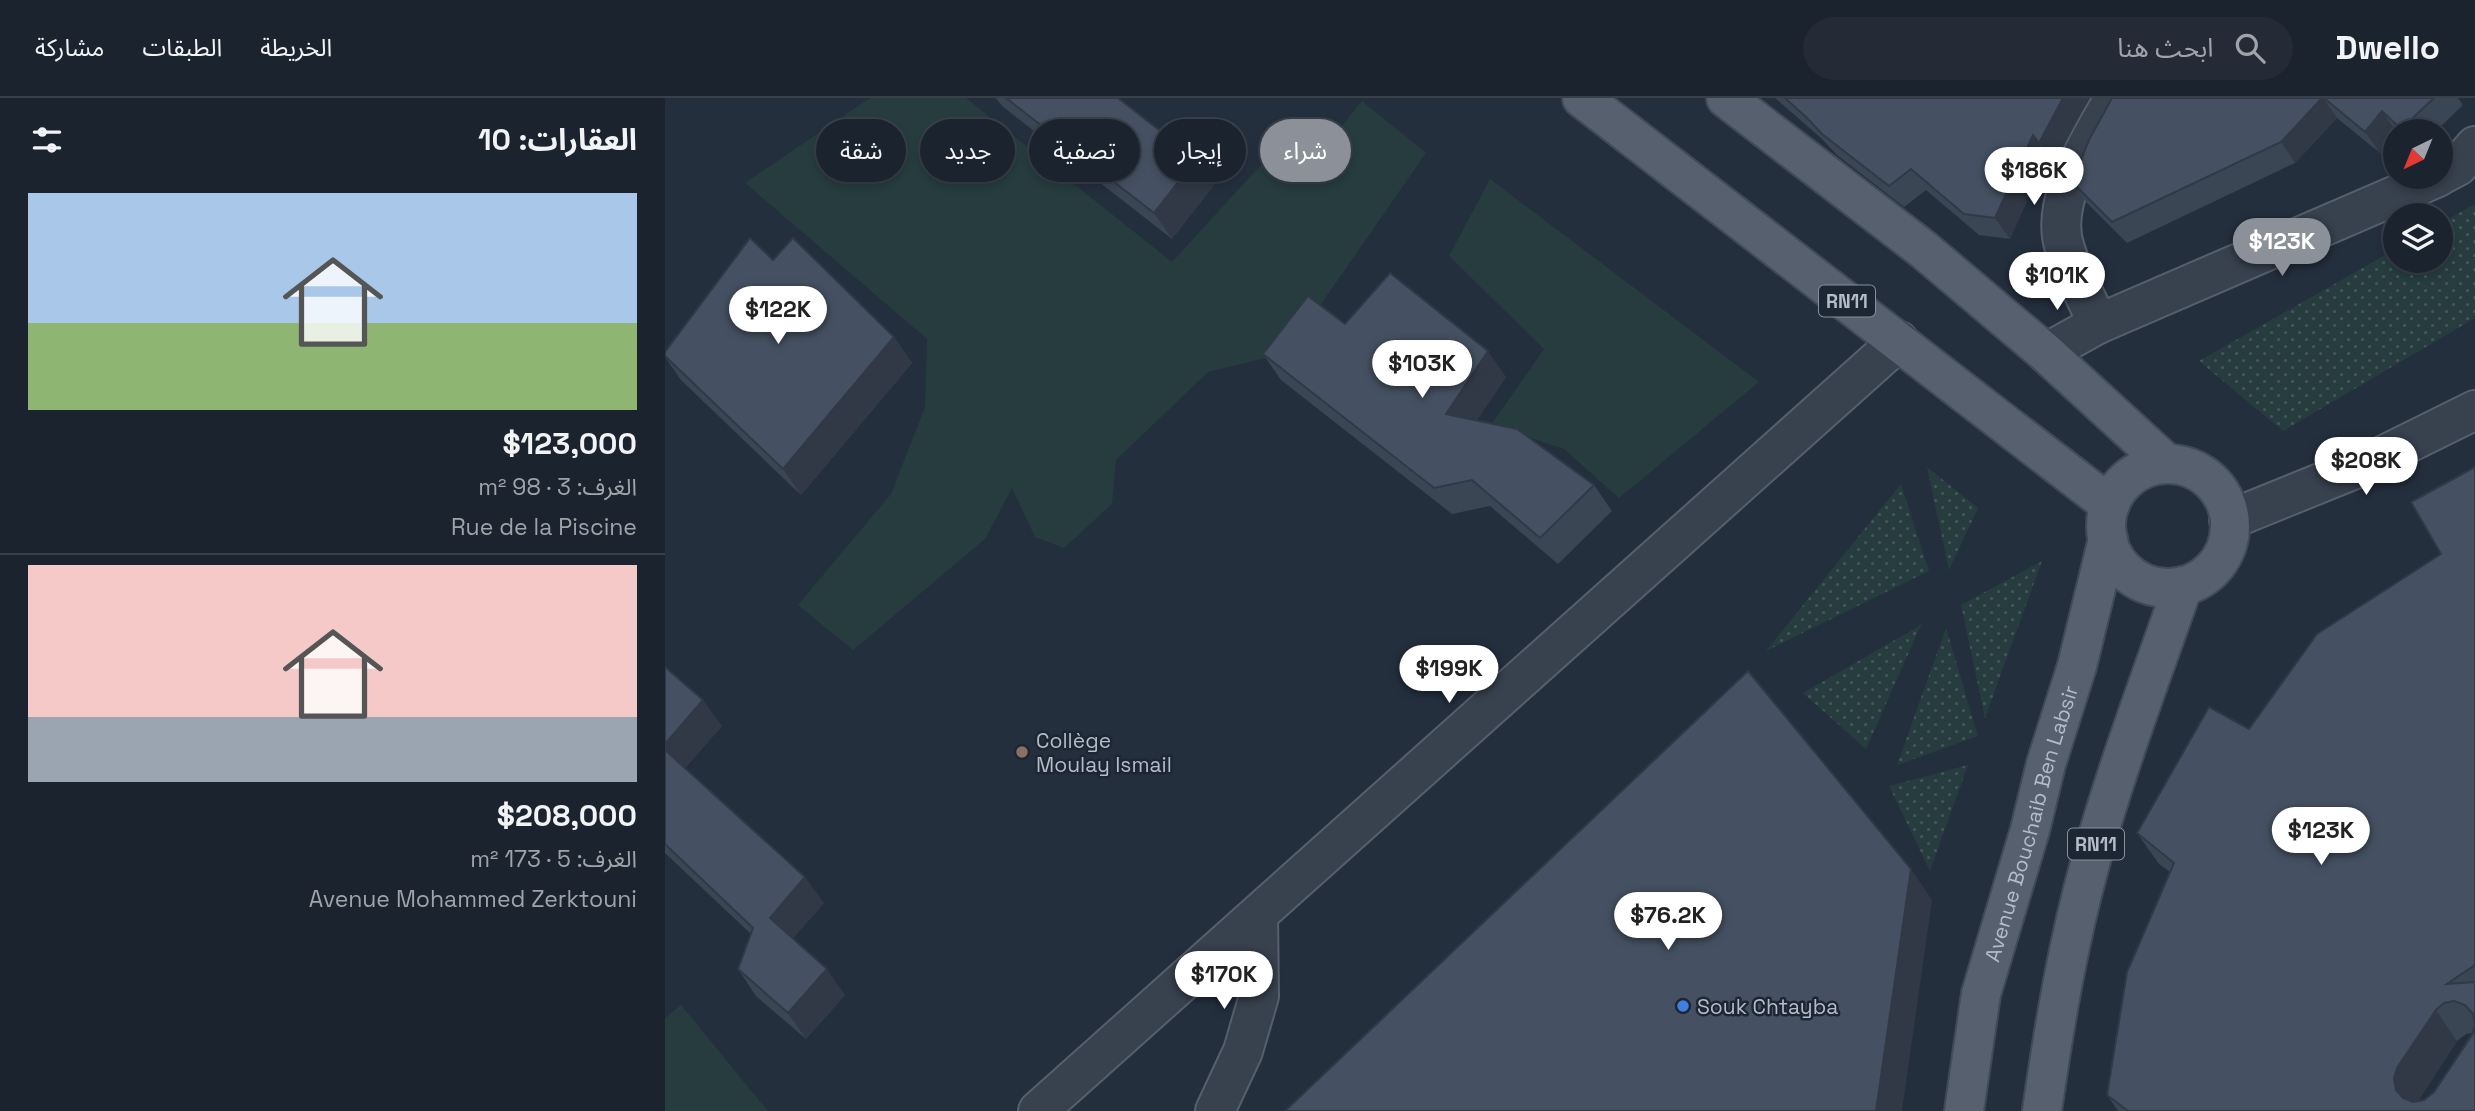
<!DOCTYPE html>
<html lang="ar">
<meta charset="utf-8">
<style>
body{margin:0;font-family:"Space Grotesk","Noto Sans Arabic",sans-serif;background:#242b36;color:#f1f3f6;direction:rtl;height:100vh;display:flex;flex-direction:column;font-size:26px;white-space:nowrap}
*{box-sizing:border-box;margin:0}
p{font-size:23px;color:#a0a4aa}
.icon{flex:none;width:38px;height:38px;fill:none;stroke:currentColor;stroke-width:2;stroke-linecap:round;stroke-linejoin:round}
.map{position:relative;flex:1;overflow:hidden;direction:ltr}
.drawer{display:flex;flex-direction:column;background:#1b232e;width:665px}
.drawer>*{flex:none}
.top-card{position:absolute;left:21px;top:21px;width:665px;height:63px;direction:rtl;display:flex;gap:14px}
.needle{width:46px;rotate:223deg}
.buttons{position:absolute;left:1718px;top:21px;display:grid;gap:14px}
.buttons a{display:grid;place-items:center;width:70px;height:70px;border-radius:50%;background:#1b232e;box-shadow:0 4px 10px #0003,0 0 0 2px #39404a;font-size:35px}
.price{position:absolute;translate:-50% -60px;padding:0 16px;border-radius:24px;background:#fff;color:#222;font-size:23px;line-height:46px;filter:drop-shadow(0 2px 4px #0008)}
.price::after{content:'';position:absolute;left:50%;top:42px;width:21px;height:16px;margin-left:-10px;background:inherit;clip-path:polygon(0 0,100% 0,50% 100%)}
.price.selected{background:#8c9099;color:#fff}
ul{padding:0;list-style:none}
li{display:grid;align-content:center;gap:14px;height:371px;padding:0 28px}
li+li{border-top:2px solid #39404a}
li span{display:grid;place-items:center;height:217px;border-radius:0px;color:#555}
li>.icon{margin-inline-start:auto}
span .icon{width:126px;height:126px;fill:#fffc;stroke-width:1}
li b{font-size:30px}
h2{display:flex;justify-content:space-between;align-items:center;height:84px;padding:0 28px;font-size:30px}
.tag{padding:0 24px;border-radius:32px;background:#1b232e;box-shadow:0 4px 10px #0003,0 0 0 2px #39404a;font-size:24px;line-height:63px}
.tag.selected{background:#8c9099;color:#fff}
header{display:flex;align-items:center;gap:42px;box-sizing:border-box;height:98px;padding:0 35px;background:#1b232e;border-bottom:2px solid #39404a}
header strong{font-size:33px}
nav{display:flex;gap:38px;margin-inline-start:auto;font-size:24px}
.search{width:490px;height:63px;background:#242b36;display:flex;align-items:center;gap:18px;box-sizing:border-box;padding:0 24px;border-radius:38px;color:#a0a4aa;font-size:26px}
main{display:flex;flex:1;min-height:0}
.map>svg:first-child{display:block}
.park{fill:#263c3f}
.garden{fill:url(#garden-dots)}
.lines{fill:none;stroke-linecap:round;stroke-linejoin:round}
.minor-casing{stroke:#565f6c;stroke-width:42}
.primary-casing{stroke:#414a57;stroke-width:42}
.minor{stroke:#38414e;stroke-width:38}
.primary{stroke:#56606e;stroke-width:38}
.wall{fill:#3b4654;fill-rule:evenodd}
.shaded-wall{fill:#303945}
.building{fill:#455162;stroke:#303945;stroke-width:2}
.education-dot{fill:#8d6e63;stroke:#1d2633;stroke-width:2.5}
.shop-dot{fill:#3f7fe0;stroke:#1d2633;stroke-width:2.5}
.labels{text-anchor:middle;dominant-baseline:central;stroke-width:5;stroke-linejoin:round;paint-order:stroke}
.shield{fill:#1d2633;stroke:#878f9c;stroke-width:2}
.shield-label{font-size:19px;font-weight:bold;fill:#b4bcc9}
.poi-label{font-size:21px;fill:#b4bcc9;stroke:#1d2633;text-anchor:start}
.street-label{font-size:21px;fill:#b4bcc9;stroke:#1d2633}
</style>
<header>
<strong>Dwello</strong>
<div class="search"><svg class="icon" aria-label="search" viewBox="0 0 24 24"><circle cx="10" cy="10" r="6"/><path d="M15 15l6 6"/></svg>ابحث هنا</div>
<nav><a>الخريطة</a><a>الطبقات</a><a>مشاركة</a></nav>
</header>
<main>
<div class="map">
<svg width="1810" height="1013" viewBox="0 0 1810 1013">
<defs>
<pattern id="garden-dots" width="8" height="8" patternUnits="userSpaceOnUse" patternTransform="scale(1.75)"><rect width="8" height="8" fill="#263c3f"/><path d="M2 2h.1M6 6h.1" fill="none" stroke="#435659" stroke-width="1.8" stroke-linecap="round"/></pattern>
</defs>
<rect width="100%" height="100%" fill="#242f3e"/>
<!-- park -->
<g class="park">
<polygon points="205,0 301,0 507,164 596,67 631,84 697,3 761,55 622,255 543,274 451,362 447,406 399,450 370,439 347,390 320,441 188,552 133,507 226,396 260,309 262,241 80,85"/>
<polygon points="825,81 1094,284 954,400 899,351 826,327 879,251 784,158"/>
<polygon points="16,907 103,1013 0,1013 0,920"/>
</g>
<!-- garden -->
<g class="garden">
<polygon points="1810,106 1810,220 1618,333 1534,263 1731,151 1731,163 1776,163 1776,125"/>
<polygon points="1262,369 1313,410 1284,472"/>
<polygon points="1236,386 1264,473 1101,553"/>
<polygon points="1377,463 1320,620 1296,507"/>
<polygon points="1256,527 1201,651 1138,595"/>
<polygon points="1281,530 1313,638 1232,667"/>
<polygon points="1303,667 1265,773 1224,688"/>
</g>
<g class="lines">
<!-- minor casing -->
<g class="minor-casing">
<g id="minor">
<polyline points="1776,77 1793,68 1810,48"/>
<path d="M1433,226C1422,201 1408,176 1400,151C1383,102 1427,41 1449,0"/>
<polyline points="1381,255 1433,226 1773,79"/>
<polyline points="1564,422 1695,369 1810,312"/>
<polyline points="373,1013 1234,243"/>
<polyline points="550,1013 578,953 594,898 593,818"/>
</g>
</g>
<!-- primary casing -->
<g class="primary-casing">
<g id="primary">
<polyline points="917,0 1445,407"/>
<polyline points="1061,0 1259,152 1381,255 1502,366"/>
<circle cx="1503" cy="428" r="62"/>
<path id="s1" d="M1299,1013L1316,896L1365,732L1381,666L1412,568L1443,441"/>
<path d="M1377,1013C1389,929 1403,844 1426,762C1452,669 1486,579 1518,488"/>
</g>
</g>
<!-- minor -->
<use href="#minor" class="minor"/>
<!-- primary -->
<use href="#primary" class="primary"/>
</g>
<!-- wall -->
<g class="wall">
<polygon points="331,0 453,0 549,87 507,141 337,8"/>
<polygon points="1110,0 1424,0 1389,66 1382,58 1345,141 1314,137 1261,92 1239,109 1172,57 1157,41"/>
<polygon points="1447,0 1793,0 1798,7 1771,33 1731,33 1715,55 1672,20 1630,65 1462,145 1422,105 1407,84"/>
<polygon points="108,162 229,239 247,265 136,397 16,282 0,259 0,254"/>
<polygon points="680,226 841,279 812,322 929,387 947,413 893,466 825,408 787,416 616,282 598,256"/>
<path d="M1810,369V1013H1453L1442,997L1505,774L1494,766L1472,735L1584,631L1776,456ZM1807,935L1769,994L1759,1002L1753,1003L1792,943L1801,936Z"/>
<polygon points="0,569 57,628 20,670 159,805 128,840 180,897 141,941 91,898 73,871 86,836 0,755"/>
</g>
<!-- shaded-wall -->
<g class="shaded-wall">
<polygon points="1398,0 1424,0 1389,66 1374,45"/>
<polygon points="1657,0 1658,0 1672,20 1630,65 1616,44"/>
<polygon points="1717,13 1731,33 1715,55 1700,34"/>
<polygon points="1368,37 1382,58 1345,141 1330,120"/>
<polygon points="531,61 549,87 507,141 489,115"/>
<polygon points="229,239 247,265 136,397 118,371"/>
<polygon points="823,253 841,279 799,342 781,316"/>
<polygon points="38,602 57,628 15,676 0,654 0,646"/>
<polygon points="1246,771 1267,802 1237,1013 1211,1013"/>
<polygon points="140,779 159,805 123,846 105,820"/>
<polygon points="162,871 180,897 141,941 123,915"/>
<polygon points="1771,912 1792,943 1754,1001 1750,1011 1751,1013 1731,992 1729,980 1732,970"/>
</g>
<!-- building -->
<g class="building">
<polygon points="341,0 453,0 531,61 489,115"/>
<polygon points="1120,0 1398,0 1374,45 1368,37 1330,120 1299,116 1246,71 1224,88 1157,36 1142,20"/>
<polygon points="1447,0 1657,0 1616,44 1447,124 1407,84 1424,42"/>
<polygon points="1659,0 1769,0 1736,31 1717,13 1700,34"/>
<polygon points="85,140 108,162 128,140 229,239 118,371 0,258 0,254"/>
<polygon points="725,175 823,253 781,316 852,331 929,387 875,440 807,382 769,390 598,256 643,198 680,226"/>
<polygon points="1810,369 1810,867 1782,886 1810,884 1810,927 1808,916 1800,907 1789,903 1779,905 1771,912 1732,970 1729,980 1731,992 1738,1000 1748,1004 1759,1002 1769,994 1807,937 1810,927 1810,1013 1463,1013 1442,997 1462,874 1509,765 1472,735 1544,609 1584,631 1652,536 1776,456 1746,404"/>
<polygon points="0,569 38,602 0,646"/>
<polygon points="1083,573 1246,771 1211,1013 620,1013"/>
<polygon points="0,652 140,779 105,820 162,871 123,915 73,871 88,830 0,746"/>
</g>
<!-- markers -->
<circle class="education-dot" cx="357" cy="654" r="7"/>
<circle class="shop-dot" cx="1018" cy="908" r="7"/>
<g class="labels">
<!-- shield labels -->
<g class="shield">
<rect x="1154" y="187.5" width="56" height="31" rx="5"/>
<rect x="1403" y="730.5" width="56" height="31" rx="5"/>
</g>
<g class="shield-label">
<text x="1182" y="203">RN11</text>
<text x="1431" y="746">RN11</text>
</g>
<!-- poi labels -->
<g class="poi-label">
<text x="371" y="642">Collège<tspan x="371" dy="24">Moulay Ismail</tspan></text>
<text x="1032" y="908">Souk Chtayba</text>
</g>
<!-- street labels -->
<g class="street-label">
<text stroke="none"><textPath href="#s1" startOffset="296">Avenue Bouchaib Ben Labsir</textPath></text>
</g>
</g>
</svg>
<div class="buttons">
<a><svg class="needle" viewBox="-14 -14 28 28"><path d="M0-13l5 13h-10z" fill="#e53935"/><path d="M0 13l5-13h-10z" fill="#a0a4aa"/></svg></a>
<a><svg class="icon" aria-label="layers" viewBox="0 0 24 24"><path d="M12 4l9 5-9 5-9-5zM3 14l9 5 9-5"/></svg></a>
</div>
<b class="price" style="left:1369px;top:109px">$186K</b>
<b class="price selected" style="left:1617px;top:180px">$123K</b>
<b class="price" style="left:1392px;top:214px">$101K</b>
<b class="price" style="left:113px;top:248px">$122K</b>
<b class="price" style="left:757px;top:302px">$103K</b>
<b class="price" style="left:1701px;top:399px">$208K</b>
<b class="price" style="left:784px;top:607px">$199K</b>
<b class="price" style="left:1656px;top:769px">$123K</b>
<b class="price" style="left:1003px;top:854px">$76.2K</b>
<b class="price" style="left:559px;top:913px">$170K</b>
<div class="top-card">
<a class="tag selected">شراء</a>
<a class="tag">إيجار</a>
<a class="tag">تصفية</a>
<a class="tag">جديد</a>
<a class="tag">شقة</a>
</div>
</div>
<section class="drawer">
<h2>العقارات: 10<svg class="icon" aria-label="filters" viewBox="0 0 24 24"><path d="M4 7h16M4 17h16"/><circle cx="9" cy="7" r="2"/><circle cx="15" cy="17" r="2"/></svg></h2>
<ul>
<li><span style="background:linear-gradient(#a9c7e8 60%,#8fb573 0)"><svg class="icon" aria-label="home" viewBox="0 0 24 24"><path d="M3 11l9-7 9 7M6 9v11h12V9"/></svg></span><div><b>$123,000</b><p>الغرف: 3 · 98 m²</p><p>Rue de la Piscine</p></div></li>
<li><span style="background:linear-gradient(#f6c9c9 70%,#9aa5b1 0)"><svg class="icon" aria-label="home" viewBox="0 0 24 24"><path d="M3 11l9-7 9 7M6 9v11h12V9"/></svg></span><div><b>$208,000</b><p>الغرف: 5 · 173 m²</p><p>Avenue Mohammed Zerktouni</p></div></li>
</ul>
</section>
</main>
